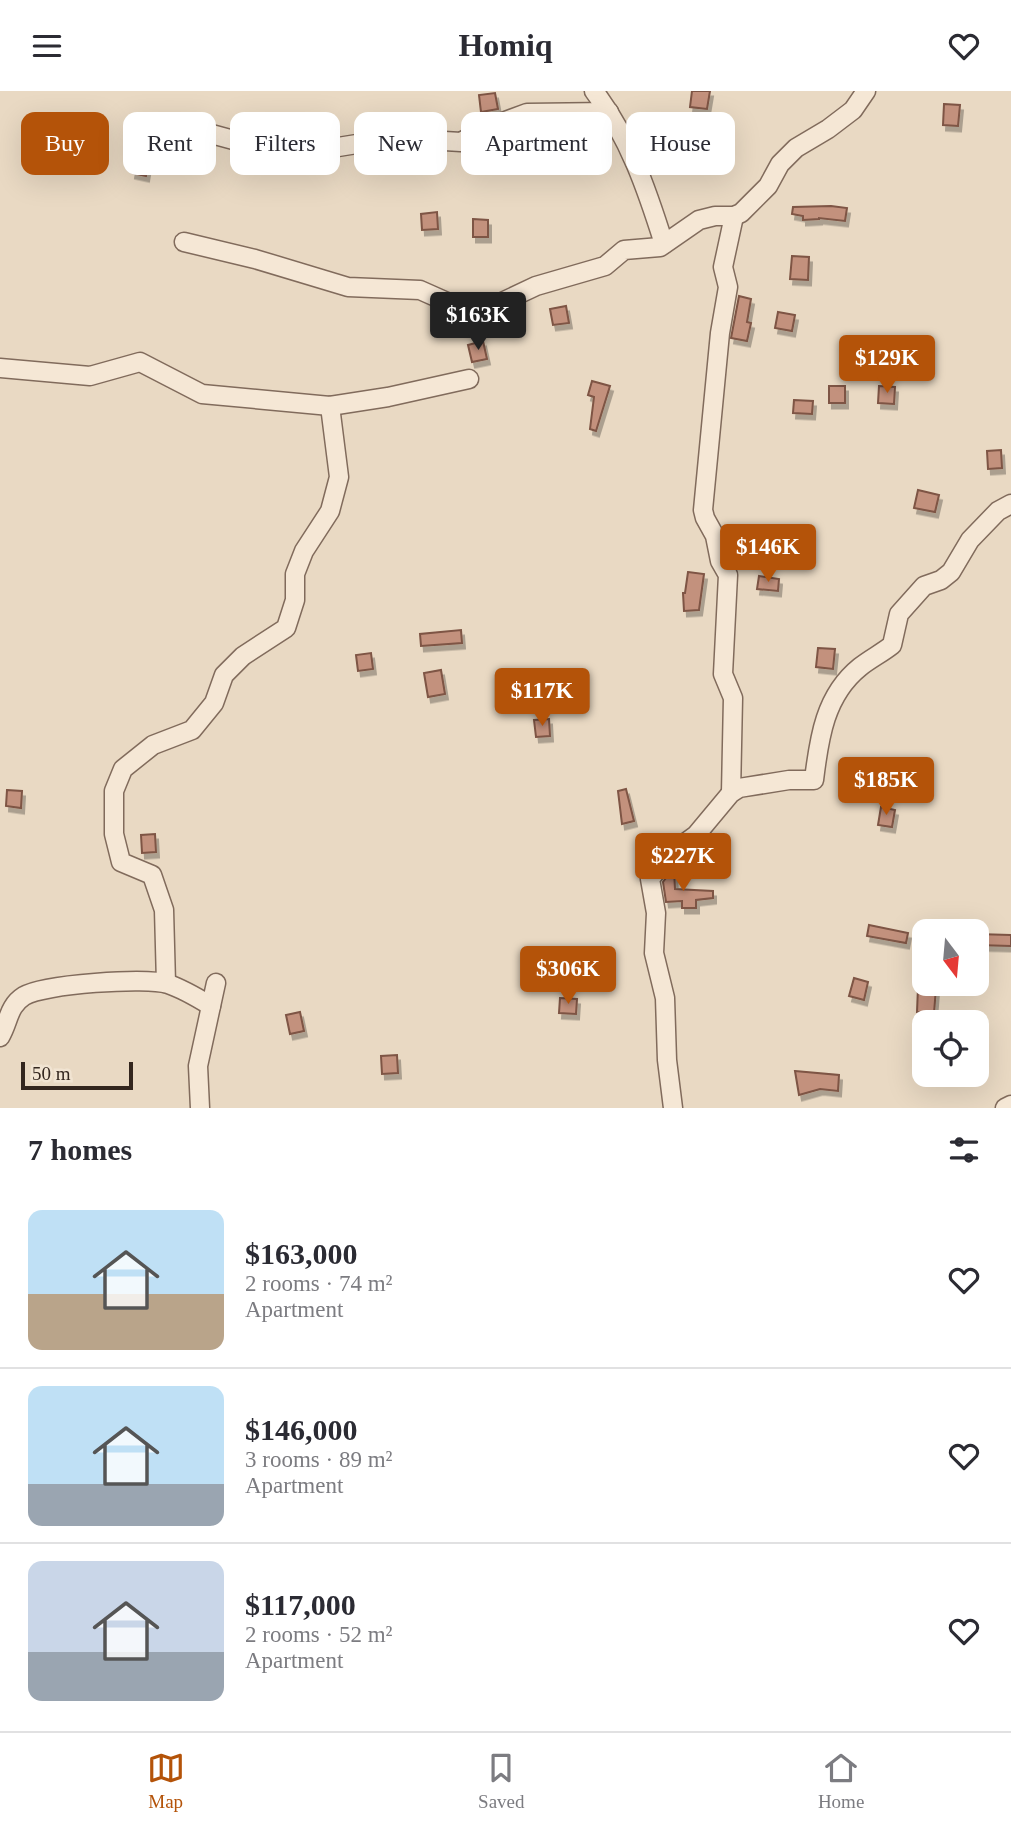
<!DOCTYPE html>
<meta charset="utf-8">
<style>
body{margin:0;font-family:"Times New Roman",serif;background:#f2f2f3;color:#2b2b33;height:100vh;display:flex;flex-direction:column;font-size:26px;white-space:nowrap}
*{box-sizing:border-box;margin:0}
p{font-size:23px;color:#7c7c81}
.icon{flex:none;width:38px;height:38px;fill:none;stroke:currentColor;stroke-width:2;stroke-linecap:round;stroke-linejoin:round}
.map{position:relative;height:1017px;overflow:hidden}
.panel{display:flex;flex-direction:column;background:#fff;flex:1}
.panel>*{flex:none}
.top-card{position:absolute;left:21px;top:21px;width:970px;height:63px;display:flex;gap:14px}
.needle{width:46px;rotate:164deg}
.tools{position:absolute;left:912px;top:828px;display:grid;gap:14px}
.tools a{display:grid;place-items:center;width:77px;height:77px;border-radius:14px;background:#fff;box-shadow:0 7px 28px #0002;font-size:35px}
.scale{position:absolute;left:21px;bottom:18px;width:112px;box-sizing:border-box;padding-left:7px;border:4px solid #33261e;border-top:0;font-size:19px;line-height:24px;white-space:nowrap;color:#33261e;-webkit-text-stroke:5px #f1e4d2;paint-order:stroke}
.price{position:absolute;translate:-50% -60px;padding:0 16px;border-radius:7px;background:#b45309;color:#fff;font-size:23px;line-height:46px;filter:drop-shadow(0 2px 4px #0008)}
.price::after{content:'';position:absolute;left:50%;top:42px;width:21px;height:16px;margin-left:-10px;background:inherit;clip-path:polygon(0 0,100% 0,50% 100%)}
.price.selected{background:#222;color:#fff}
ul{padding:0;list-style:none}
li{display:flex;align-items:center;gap:21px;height:175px;padding:0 28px}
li+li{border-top:2px solid #e1e1e2}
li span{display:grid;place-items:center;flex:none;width:196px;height:140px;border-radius:14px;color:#555}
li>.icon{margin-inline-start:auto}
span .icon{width:84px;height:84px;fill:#fffc;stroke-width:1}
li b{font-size:30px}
h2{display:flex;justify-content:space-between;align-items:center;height:84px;padding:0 28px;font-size:30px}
.pill{padding:0 24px;border-radius:14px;background:#fff;box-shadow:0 7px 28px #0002;font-size:24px;line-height:63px}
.pill.selected{background:#b45309;color:#fff}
header{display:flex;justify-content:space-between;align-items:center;height:91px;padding:0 28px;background:#fff;font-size:32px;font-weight:700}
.tab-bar{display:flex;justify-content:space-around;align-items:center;height:98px;border-top:2px solid #e1e1e2;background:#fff;font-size:19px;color:#7c7c81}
.tab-bar a{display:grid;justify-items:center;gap:4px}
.tab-bar .selected{color:#b45309}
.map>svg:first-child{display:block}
.building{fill:#c3917d;stroke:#7e5444;stroke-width:2;filter:url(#shadow)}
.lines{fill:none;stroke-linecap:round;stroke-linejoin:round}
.minor-casing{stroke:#816b5c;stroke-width:21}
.minor{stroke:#f5e7d5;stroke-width:18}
</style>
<header><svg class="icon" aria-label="menu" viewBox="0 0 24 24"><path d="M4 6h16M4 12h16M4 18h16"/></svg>Homiq<svg class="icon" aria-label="heart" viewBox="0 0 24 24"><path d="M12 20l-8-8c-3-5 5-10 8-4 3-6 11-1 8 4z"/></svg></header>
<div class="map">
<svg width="1011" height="1017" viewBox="0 0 1011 1017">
<defs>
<filter id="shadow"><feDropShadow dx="3" dy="5.5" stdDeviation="0" flood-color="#0004"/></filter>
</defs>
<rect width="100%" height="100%" fill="#e9d9c3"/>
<!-- building -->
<g class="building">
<polygon points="692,0 710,0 707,18 690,16"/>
<polygon points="495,2 498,18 481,21 479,4"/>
<polygon points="944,13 960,14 958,35 943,34"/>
<polygon points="135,64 149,67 146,85 132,82"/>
<polygon points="831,115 847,117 845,130 819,127 819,128 803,129 803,125 792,123 793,116"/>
<polygon points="437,121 438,138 422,139 421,123"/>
<polygon points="473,128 488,129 488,146 473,146"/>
<polygon points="792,165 809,166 808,189 790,188"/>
<polygon points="739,205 751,208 747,231 751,232 747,250 731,247"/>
<polygon points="566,215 569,232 553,234 550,218"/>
<polygon points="778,221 795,224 792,240 775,237"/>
<polygon points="483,250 487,268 472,271 468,254"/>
<polygon points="592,290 610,295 596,340 590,338 594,306 588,304"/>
<rect x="829" y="295" width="16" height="17"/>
<polygon points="879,295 895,296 894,313 878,312"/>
<polygon points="794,309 813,310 812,323 793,322"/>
<polygon points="1001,359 1002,377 988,378 987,360"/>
<polygon points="918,399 939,404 935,421 914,417"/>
<polygon points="688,481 704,483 699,519 684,520 683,502 685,502"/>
<polygon points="759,485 779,488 778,500 757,498"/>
<polygon points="461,539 462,552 421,555 420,543"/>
<polygon points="818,557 835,558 833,578 816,576"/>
<polygon points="371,562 373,578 358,580 356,564"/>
<polygon points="441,579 445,603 428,606 424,582"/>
<polygon points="549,628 550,645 536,646 534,629"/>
<polygon points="626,698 634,730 622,733 618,700"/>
<polygon points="7,699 22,700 21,717 6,715"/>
<polygon points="881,716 895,719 892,736 878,734"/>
<polygon points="155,743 156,761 142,762 141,744"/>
<polygon points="672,779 674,779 675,798 713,800 713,807 696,809 696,817 682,817 682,810 666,811 663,791"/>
<polygon points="869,834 908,842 906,852 867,845"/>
<polygon points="976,843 1011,844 1011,855 976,854"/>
<polygon points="854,887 868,891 864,909 849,905"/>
<polygon points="918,896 936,897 934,922 917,921"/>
<polygon points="560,907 577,908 576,923 559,922"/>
<polygon points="300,921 304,940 290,943 286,924"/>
<polygon points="397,964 398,982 382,983 381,965"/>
<polygon points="795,980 839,984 838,1000 820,998 799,1004"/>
</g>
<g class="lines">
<!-- minor casing -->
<g class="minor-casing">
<g id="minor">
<path d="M594,0C629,46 647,99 664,153"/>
<polyline points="182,35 259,56 332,57 394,47 461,51 484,38 527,22 609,21"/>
<polyline points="184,151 255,168 348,196 420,199 456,215 481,221 536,195 605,175 624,159 660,156 699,129 715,125 734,125 741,122 768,95 780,73 796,57 828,38 853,19 866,0"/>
<polyline points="0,277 90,285 140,271 202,303 330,315 388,306 469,288"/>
<polyline points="731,702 733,607 723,583 728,484 720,470 715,445 705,427 703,419 720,242 728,196 723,176 734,125"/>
<polyline points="166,892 164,819 152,784 121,771 114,743 114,700 123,678 153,654 192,639 214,612 224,584 243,565 286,537 295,509 295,483 304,460 330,420 339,386 330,315"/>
<path d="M0,946C9,931 8,915 24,905C43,893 147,886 168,893C183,898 198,907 211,915"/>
<polyline points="200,1017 198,975 216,892"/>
<path d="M673,1017L667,969L665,907L654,862L656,822L650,788L670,763L696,744L731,702L739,697L789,689H814C819,647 825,604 860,576C870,568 882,562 892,554L899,523L924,495L941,489L951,481L970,449L998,420L1011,413"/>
<polyline points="1005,1017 1011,1014"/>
</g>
</g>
<!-- minor -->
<use href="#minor" class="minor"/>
</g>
</svg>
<div class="tools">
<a><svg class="needle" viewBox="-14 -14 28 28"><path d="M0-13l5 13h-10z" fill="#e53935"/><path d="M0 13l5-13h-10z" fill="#7c7c81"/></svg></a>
<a><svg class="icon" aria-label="locate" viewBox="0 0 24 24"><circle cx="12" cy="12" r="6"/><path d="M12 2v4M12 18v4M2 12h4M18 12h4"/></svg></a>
</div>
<div class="scale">50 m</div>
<b class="price selected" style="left:478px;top:261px">$163K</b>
<b class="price" style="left:887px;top:304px">$129K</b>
<b class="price" style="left:768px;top:493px">$146K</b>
<b class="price" style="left:542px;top:637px">$117K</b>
<b class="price" style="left:886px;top:726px">$185K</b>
<b class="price" style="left:683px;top:802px">$227K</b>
<b class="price" style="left:568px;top:915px">$306K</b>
<div class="top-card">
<a class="pill selected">Buy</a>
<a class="pill">Rent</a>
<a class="pill">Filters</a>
<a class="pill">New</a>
<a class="pill">Apartment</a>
<a class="pill">House</a>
</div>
</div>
<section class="panel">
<h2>7 homes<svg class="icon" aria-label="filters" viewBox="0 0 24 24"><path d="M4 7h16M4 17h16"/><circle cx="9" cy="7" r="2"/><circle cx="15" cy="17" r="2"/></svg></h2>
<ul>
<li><span style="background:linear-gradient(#bfe0f5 60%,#b9a48a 0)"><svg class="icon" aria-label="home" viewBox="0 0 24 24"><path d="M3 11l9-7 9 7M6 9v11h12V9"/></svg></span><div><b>$163,000</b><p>2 rooms · 74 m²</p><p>Apartment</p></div><svg class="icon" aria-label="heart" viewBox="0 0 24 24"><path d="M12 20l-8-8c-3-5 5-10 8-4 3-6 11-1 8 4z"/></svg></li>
<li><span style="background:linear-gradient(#bfe0f5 70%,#9aa5b1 0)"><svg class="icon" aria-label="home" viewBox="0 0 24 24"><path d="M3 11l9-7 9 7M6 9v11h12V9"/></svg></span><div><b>$146,000</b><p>3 rooms · 89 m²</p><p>Apartment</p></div><svg class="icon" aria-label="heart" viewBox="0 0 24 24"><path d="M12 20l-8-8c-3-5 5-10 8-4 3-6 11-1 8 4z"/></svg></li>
<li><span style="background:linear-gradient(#c9d6e8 65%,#9aa5b1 0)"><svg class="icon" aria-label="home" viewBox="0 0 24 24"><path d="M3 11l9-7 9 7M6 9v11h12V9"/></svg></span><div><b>$117,000</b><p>2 rooms · 52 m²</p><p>Apartment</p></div><svg class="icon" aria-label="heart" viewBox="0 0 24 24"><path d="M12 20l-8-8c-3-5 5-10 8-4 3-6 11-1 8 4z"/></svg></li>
</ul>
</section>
<nav class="tab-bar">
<a class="selected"><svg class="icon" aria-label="map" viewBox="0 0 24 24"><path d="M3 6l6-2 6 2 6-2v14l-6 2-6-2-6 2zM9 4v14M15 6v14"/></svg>Map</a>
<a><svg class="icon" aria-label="saved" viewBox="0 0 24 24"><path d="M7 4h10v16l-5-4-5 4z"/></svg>Saved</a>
<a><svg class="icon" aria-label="home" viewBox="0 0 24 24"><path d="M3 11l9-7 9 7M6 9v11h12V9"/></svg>Home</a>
</nav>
